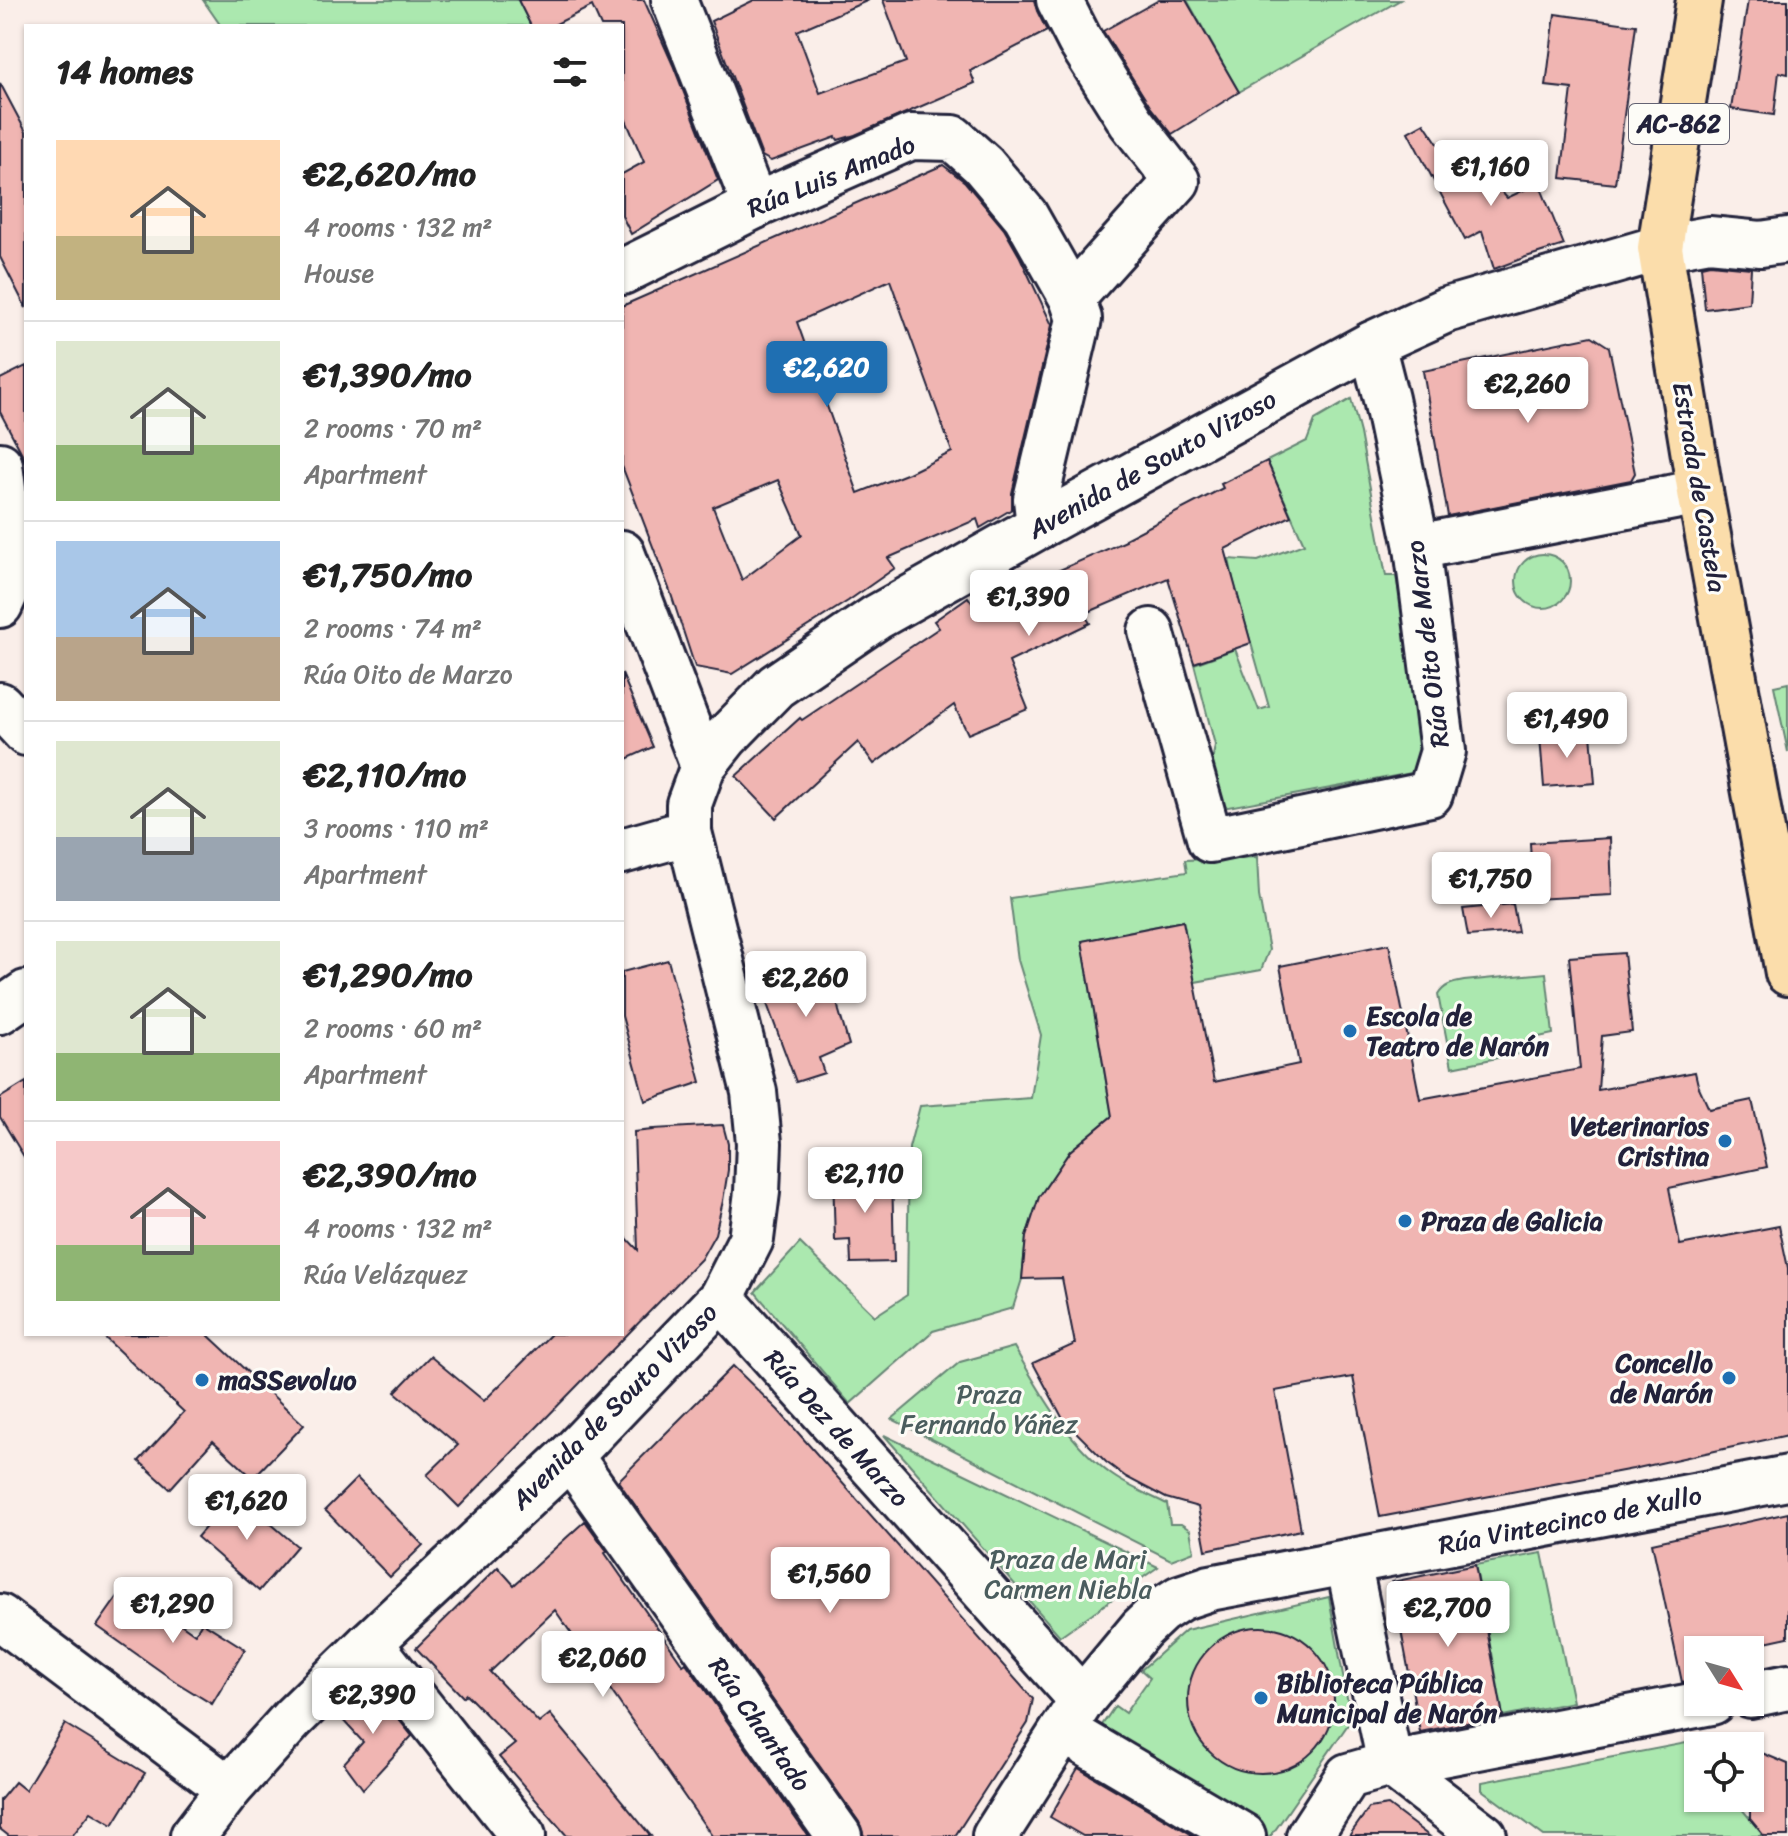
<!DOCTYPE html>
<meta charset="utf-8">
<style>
body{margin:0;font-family:Sriracha,sans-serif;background:#f2f2f2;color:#222;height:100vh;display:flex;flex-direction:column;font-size:30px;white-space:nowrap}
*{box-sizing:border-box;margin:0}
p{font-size:26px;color:#767676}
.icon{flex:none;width:44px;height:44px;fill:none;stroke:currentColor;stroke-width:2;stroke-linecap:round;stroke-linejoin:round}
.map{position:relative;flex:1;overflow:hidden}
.sheet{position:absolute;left:24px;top:24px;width:600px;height:1312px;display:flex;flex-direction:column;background:#fff;border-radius:0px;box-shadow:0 2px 6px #0004}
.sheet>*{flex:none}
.needle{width:52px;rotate:127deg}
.controls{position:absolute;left:1684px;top:1636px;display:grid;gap:16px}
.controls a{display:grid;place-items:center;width:80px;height:80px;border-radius:0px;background:#fff;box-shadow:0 2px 6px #0004;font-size:40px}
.price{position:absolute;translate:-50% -68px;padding:0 18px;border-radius:8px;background:#fff;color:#222;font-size:26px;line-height:52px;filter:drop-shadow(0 2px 4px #0008)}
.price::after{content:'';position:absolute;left:50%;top:48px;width:24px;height:18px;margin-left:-12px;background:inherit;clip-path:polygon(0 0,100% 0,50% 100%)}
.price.selected{background:#1f6fb2;color:#fff}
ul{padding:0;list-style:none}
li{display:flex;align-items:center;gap:24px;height:200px;padding:0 32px}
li+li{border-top:2px solid #e0e0e0}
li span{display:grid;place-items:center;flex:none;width:224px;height:160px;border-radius:0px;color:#555}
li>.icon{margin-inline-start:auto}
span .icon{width:96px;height:96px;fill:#fffc;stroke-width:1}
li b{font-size:34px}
h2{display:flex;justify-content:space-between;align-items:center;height:96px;padding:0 32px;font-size:34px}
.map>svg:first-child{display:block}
.green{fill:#abe8af;stroke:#668575;stroke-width:2}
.building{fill:#f0b5b2;stroke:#22223b;stroke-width:2;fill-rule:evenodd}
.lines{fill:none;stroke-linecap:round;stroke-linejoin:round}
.minor-casing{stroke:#22223b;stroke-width:50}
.major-casing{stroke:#22223b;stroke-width:50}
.minor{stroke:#fdfcf7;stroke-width:44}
.major{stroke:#fbddab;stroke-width:44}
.poi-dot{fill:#1f6fb2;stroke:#fdfcf7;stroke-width:3}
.labels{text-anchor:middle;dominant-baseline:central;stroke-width:6;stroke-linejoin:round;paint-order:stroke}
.shield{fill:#fdfcf7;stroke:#646373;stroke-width:2}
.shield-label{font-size:24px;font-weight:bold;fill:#22223b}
.street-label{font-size:26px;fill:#22223b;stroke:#fdfcf7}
.poi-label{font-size:26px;font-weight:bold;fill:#22223b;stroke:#fdfcf7;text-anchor:start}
.park-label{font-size:26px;fill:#4b5d5e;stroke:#fdfcf7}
</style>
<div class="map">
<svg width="1788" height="1836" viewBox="0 0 1788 1836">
<rect width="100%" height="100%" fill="#faeee9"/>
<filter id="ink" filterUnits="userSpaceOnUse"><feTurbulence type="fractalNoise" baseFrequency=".0125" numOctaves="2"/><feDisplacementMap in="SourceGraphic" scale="16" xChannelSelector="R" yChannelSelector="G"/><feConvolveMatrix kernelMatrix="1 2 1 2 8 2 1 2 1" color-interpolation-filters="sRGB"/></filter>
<g filter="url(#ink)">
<!-- green -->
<g class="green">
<polygon points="203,0 518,0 531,26 221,26"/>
<polygon points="1187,0 1400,0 1239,92"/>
<polygon points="1351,399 1360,433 1386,576 1396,576 1428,751 1417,772 1223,808 1209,781 1215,745 1194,664 1235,649 1259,710 1269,707 1233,579 1229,559 1258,561 1304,544 1267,461 1307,441 1315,420"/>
<circle cx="1543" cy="581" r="27"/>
<polygon points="1788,683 1788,752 1774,686"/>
<polygon points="1257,857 1259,896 1269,950 1261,970 1195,982 1183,921 1082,941 1112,1116 1070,1151 1039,1197 1026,1237 1022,1279 1013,1308 933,1331 850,1404 755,1292 800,1243 875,1316 907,1295 909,1148 920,1106 1031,1098 1041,1035 1018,960 1010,898 1187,872 1185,860"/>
<path d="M1546,973L1553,1034L1534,1038L1537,1050L1452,1067L1438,995C1444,985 1452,983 1464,981Z"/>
<path d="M1014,1347C1041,1394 1068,1443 1112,1475C1129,1487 1149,1495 1167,1504L1170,1524H1181L1190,1530L1194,1551L1171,1560L892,1419L960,1362Z"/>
<polygon points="884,1435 1158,1567 1060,1636"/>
<polygon points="1542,1553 1573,1702 1503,1716 1492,1653 1468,1630 1487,1625 1475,1565"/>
<polygon points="1329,1597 1351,1720 1271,1836 1265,1836 1094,1737 1115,1706 1125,1713 1150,1678 1141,1670 1186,1630"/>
<polygon points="1686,1743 1698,1757 1698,1798 1733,1798 1764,1836 1544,1836 1482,1790 1482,1782"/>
</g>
<!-- building -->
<g class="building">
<polygon points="518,0 644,0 673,65 718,180 631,234 622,216 622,174 644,162 622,111 622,26 601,26 592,6 552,26 531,26"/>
<polygon points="754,0 869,0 797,31 820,93 906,62 883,0 1034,0 1037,11 1047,31 970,71 975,83 855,135 838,140 836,137 771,161 762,156 711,21"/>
<polygon points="1159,0 1186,0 1239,92 1172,134 1151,108 1103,31"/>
<polygon points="1748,0 1788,0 1788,74 1779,72 1774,115 1731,109"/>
<polygon points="1555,14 1636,25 1615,184 1561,178 1572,89 1546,86"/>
<polygon points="0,83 26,132 26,308 0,257"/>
<polygon points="1424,123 1465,184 1489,177 1507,198 1539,183 1564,245 1526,257 1494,269 1482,231 1465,240 1408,132"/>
<path d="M943,165L965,182L1004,229L1020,257L1052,325L1012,493V509L980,528L977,519L888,558L895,568L848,601L732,674L695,667L670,591L622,466V306ZM890,280L952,452L909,473L858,493L797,322ZM778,480L802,535L742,580L713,507Z"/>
<polygon points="1710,264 1751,268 1749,303 1705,309 1701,266"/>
<polygon points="1592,336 1609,347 1635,473 1631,480 1448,516 1423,371"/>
<polygon points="26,366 26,461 0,412 0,379"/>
<polygon points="1267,461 1291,516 1225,549 1251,643 1194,663 1168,578 1084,614 1090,623 1009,662 1028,709 968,734 954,705 874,764 858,742 776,818 736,776 800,718 802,720 939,628 934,621 968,597 975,607 1126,541 1125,539 1223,488 1221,484"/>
<polygon points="622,674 653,747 622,761"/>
<polygon points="1591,734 1595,783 1544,787 1540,737"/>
<polygon points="1610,838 1612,895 1533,899 1530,843"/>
<polygon points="1513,904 1518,932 1468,936 1463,909"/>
<polygon points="1183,921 1214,1082 1299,1064 1280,966 1389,944 1420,1099 1580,1069 1569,957 1624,953 1632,1032 1602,1036 1598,1090 1695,1072 1698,1085 1709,1109 1752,1100 1767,1167 1669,1188 1680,1245 1779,1226 1788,1268 1788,1435 1633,1469 1380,1517 1353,1377 1275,1391 1301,1530 1206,1550 1198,1507 1166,1498 1126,1477 1106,1462 1063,1419 1033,1363 1075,1344 1062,1278 1022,1279 1026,1237 1039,1197 1070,1151 1112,1116 1082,941"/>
<polygon points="668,960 701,1082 645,1101 622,1016 622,972"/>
<polygon points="829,964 839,1011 849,1045 819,1058 824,1073 796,1082 760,985"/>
<polygon points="26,1082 26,1160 0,1117 0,1098"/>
<polygon points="723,1125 728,1144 728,1170 723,1201 715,1234 701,1259 459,1507 427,1475 458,1445 395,1392 430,1356 484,1401 551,1334 622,1334 622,1233 638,1250 634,1132 653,1130 652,1129"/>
<polygon points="892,1171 894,1262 851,1263 850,1240 835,1241 833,1173"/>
<polygon points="101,1334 207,1334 304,1425 253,1478 213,1441 170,1489 139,1461 184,1412"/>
<polygon points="733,1366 778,1410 1033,1699 1028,1723 955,1836 864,1836 859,1822 618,1481"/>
<polygon points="357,1478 423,1545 390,1577 325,1510"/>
<polygon points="235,1493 297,1546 259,1591 197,1537"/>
<polygon points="1788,1513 1788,1637 1728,1650 1698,1650 1698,1679 1682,1682 1652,1543"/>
<polygon points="585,1521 607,1551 605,1553 683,1665 686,1663 808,1836 712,1836 555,1610 490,1672 539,1723 550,1714 651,1836 567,1836 499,1757 515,1744 466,1694 463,1697 416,1648 498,1567 514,1585"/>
<polygon points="1475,1565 1503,1716 1420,1732 1392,1582"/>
<polygon points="126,1585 195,1634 202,1622 245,1649 212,1704 176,1682 97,1626"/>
<circle cx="1261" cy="1700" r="73"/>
<polygon points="372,1686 412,1736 363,1789 344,1763 363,1742 340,1717"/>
<polygon points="65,1724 145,1773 113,1825 91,1812 72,1836 9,1836 0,1829 0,1800 15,1782 25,1790"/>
<polygon points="1750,1748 1788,1764 1788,1836 1764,1836 1750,1819"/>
<polygon points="1078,1768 1194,1836 1083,1836 1050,1817"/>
<polygon points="1388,1805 1429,1836 1349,1836 1369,1808"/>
</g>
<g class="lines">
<!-- minor casing -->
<g class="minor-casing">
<g id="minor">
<polyline points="674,0 755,206"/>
<polyline points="1059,0 1080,41 1131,122 1177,181 1072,298"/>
<polyline points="622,272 755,206 911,137 953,138 983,165 1025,215 1072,298 1079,319 1036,499 1039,526"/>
<polyline points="0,465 14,574 0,605"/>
<polyline points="1417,547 1700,492"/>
<polyline points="622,553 703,766"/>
<polyline points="1151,631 1210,840 1430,794 1443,751 1417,547 1386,399 1372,344"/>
<polyline points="0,705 26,733"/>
<polyline points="622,851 689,832"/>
<polyline points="0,1011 26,993"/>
<polyline points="721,1298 1082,1700"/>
<polyline points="570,1456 839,1836"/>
<polyline points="1348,1562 1390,1764 1484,1836"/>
<polyline points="0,1617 229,1789"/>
<polyline points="370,1643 523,1836"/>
<polyline points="1750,1695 1788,1687"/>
<polyline points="1063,1730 1243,1836"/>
<polyline points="193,1836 229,1789 293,1718 370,1643 570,1456 721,1298 751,1239 757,1192 759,1143 754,1092 689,832 689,804 703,766 726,737 776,686 877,617 1039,526 1372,344 1446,310 1660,248 1709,239 1761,244 1788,240"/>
<polyline points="995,1836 1082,1700 1141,1629 1160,1611 1180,1598 1210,1588 1788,1478"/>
<polyline points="1309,1836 1348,1776 1390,1764 1712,1702"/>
</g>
</g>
<!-- major casing -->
<g class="major-casing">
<polyline id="major" points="1699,0 1660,248 1700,492 1788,973"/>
</g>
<!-- minor -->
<use href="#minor" class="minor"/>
<!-- major -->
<use href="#major" class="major"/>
</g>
</g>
<!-- markers -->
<g class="poi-dot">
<circle cx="1350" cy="1031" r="8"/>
<circle cx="1725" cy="1141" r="8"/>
<circle cx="1405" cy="1221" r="8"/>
<circle cx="1729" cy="1378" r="8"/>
<circle cx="202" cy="1380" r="8"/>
<circle cx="1261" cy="1698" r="8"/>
</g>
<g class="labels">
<!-- shield labels -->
<rect class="shield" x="1629" y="104" width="100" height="40" rx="6"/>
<g class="shield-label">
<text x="1679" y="124">AC-862</text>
</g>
<!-- street labels -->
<g class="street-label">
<text transform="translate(831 176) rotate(-22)">Rúa Luis Amado</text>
<text transform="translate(1152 464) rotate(-29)">Avenida de Souto Vizoso</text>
<text transform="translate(1700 487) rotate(80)">Estrada de Castela</text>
<text transform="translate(1427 644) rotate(-97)">Rúa Oito de Marzo</text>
<text transform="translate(614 1406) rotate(-45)">Avenida de Souto Vizoso</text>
<text transform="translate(837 1428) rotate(48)">Rúa Dez de Marzo</text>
<text transform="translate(1570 1520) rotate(-11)">Rúa Vintecinco de Xullo</text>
<text transform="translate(760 1724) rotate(55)">Rúa Chantado</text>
</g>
<!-- poi labels -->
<g class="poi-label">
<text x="1366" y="1016">Escola de<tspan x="1366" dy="30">Teatro de Narón</tspan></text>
<text x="1709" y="1126" text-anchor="end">Veterinarios<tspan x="1709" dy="30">Cristina</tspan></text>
<text x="1421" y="1221">Praza de Galicia</text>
<text x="1713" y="1363" text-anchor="end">Concello<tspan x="1713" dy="30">de Narón</tspan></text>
<text x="218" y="1380">maSSevoluo</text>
<text x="1277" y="1683">Biblioteca Pública<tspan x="1277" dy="30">Municipal de Narón</tspan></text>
</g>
<!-- park labels -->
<g class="park-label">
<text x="989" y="1394">Praza<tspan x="989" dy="30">Fernando Yáñez</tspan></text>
<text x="1068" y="1559">Praza de Mari<tspan x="1068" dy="30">Carmen Niebla</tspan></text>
</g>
</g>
</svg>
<div class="controls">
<a><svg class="needle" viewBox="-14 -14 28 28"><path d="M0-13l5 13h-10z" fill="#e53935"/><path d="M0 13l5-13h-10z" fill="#767676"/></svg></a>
<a><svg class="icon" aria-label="locate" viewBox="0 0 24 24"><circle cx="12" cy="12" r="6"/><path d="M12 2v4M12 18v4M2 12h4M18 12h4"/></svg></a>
</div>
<b class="price" style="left:1491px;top:208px">€1,160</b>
<b class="price selected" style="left:827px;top:409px">€2,620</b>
<b class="price" style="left:1528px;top:425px">€2,260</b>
<b class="price" style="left:1029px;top:638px">€1,390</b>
<b class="price" style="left:1567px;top:760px">€1,490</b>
<b class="price" style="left:1491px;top:920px">€1,750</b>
<b class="price" style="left:806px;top:1019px">€2,260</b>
<b class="price" style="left:865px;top:1215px">€2,110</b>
<b class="price" style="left:247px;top:1542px">€1,620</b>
<b class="price" style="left:830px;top:1615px">€1,560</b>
<b class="price" style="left:173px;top:1645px">€1,290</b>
<b class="price" style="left:1448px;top:1649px">€2,700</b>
<b class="price" style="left:603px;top:1699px">€2,060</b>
<b class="price" style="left:373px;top:1736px">€2,390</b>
<section class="sheet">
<h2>14 homes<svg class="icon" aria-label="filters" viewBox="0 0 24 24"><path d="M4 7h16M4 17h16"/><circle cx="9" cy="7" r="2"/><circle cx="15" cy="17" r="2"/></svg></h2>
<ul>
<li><span style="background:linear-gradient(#ffd9b3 60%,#c2b280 0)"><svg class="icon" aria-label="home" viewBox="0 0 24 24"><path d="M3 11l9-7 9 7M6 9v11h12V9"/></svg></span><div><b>€2,620/mo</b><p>4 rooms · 132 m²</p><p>House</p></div></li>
<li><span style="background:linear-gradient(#dfe7d0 65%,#8fb573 0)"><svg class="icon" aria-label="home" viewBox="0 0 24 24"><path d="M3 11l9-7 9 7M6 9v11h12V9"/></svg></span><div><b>€1,390/mo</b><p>2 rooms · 70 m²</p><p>Apartment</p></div></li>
<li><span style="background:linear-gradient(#a9c7e8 60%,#b9a48a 0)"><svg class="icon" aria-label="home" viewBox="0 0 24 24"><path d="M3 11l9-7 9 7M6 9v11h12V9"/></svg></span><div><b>€1,750/mo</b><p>2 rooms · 74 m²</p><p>Rúa Oito de Marzo</p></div></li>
<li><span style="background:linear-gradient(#dfe7d0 60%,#9aa5b1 0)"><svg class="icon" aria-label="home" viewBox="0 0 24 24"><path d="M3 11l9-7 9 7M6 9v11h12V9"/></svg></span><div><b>€2,110/mo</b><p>3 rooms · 110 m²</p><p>Apartment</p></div></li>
<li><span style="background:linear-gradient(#dfe7d0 70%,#8fb573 0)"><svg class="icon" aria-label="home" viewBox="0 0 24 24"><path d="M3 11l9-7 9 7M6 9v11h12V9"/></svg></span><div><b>€1,290/mo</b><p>2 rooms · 60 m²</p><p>Apartment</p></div></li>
<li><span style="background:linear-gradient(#f6c9c9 65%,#8fb573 0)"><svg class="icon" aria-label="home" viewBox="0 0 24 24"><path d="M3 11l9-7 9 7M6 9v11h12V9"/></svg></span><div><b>€2,390/mo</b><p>4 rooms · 132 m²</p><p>Rúa Velázquez</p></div></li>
</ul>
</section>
</div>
